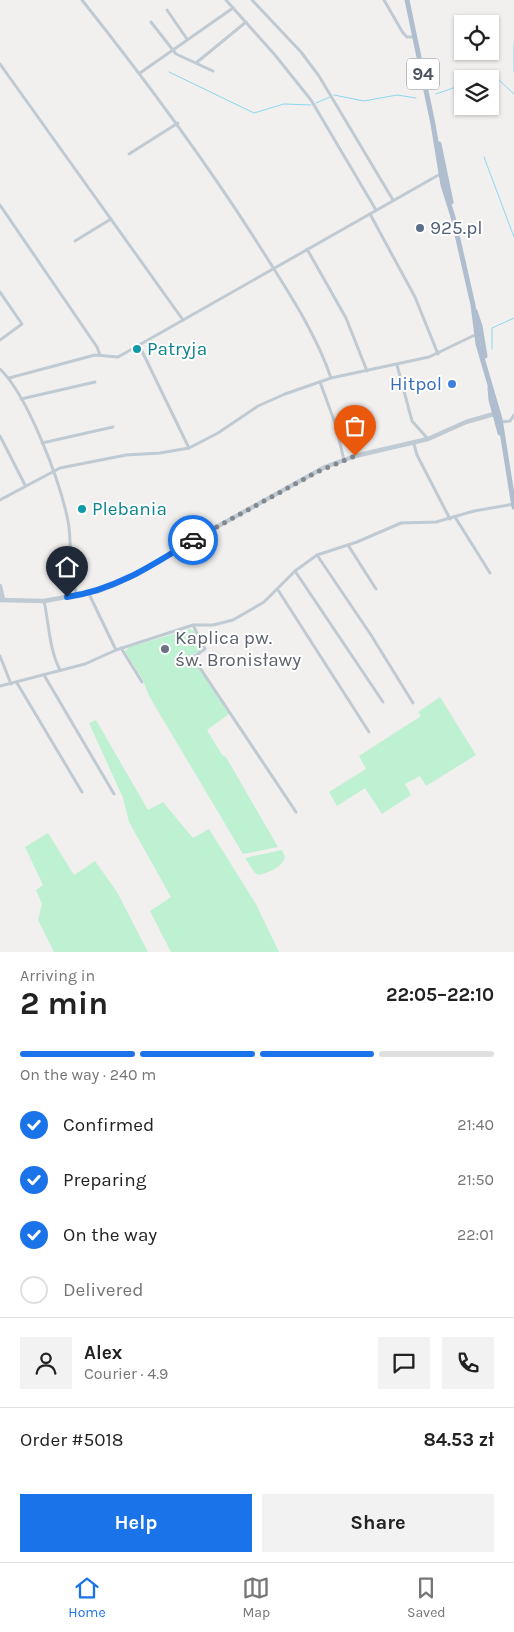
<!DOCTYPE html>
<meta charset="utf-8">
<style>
:root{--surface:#fff;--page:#f2f2f2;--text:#222;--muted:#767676;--line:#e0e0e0;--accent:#1a73e8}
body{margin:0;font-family:Karla,sans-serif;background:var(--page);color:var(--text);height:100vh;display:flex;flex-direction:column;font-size:19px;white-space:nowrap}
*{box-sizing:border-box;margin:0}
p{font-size:16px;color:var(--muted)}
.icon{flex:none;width:28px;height:28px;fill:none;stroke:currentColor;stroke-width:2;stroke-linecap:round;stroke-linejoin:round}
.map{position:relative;height:952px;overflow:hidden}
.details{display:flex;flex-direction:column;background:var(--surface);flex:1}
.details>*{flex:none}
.buttons{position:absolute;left:454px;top:15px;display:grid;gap:10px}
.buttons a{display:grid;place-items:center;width:45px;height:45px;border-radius:0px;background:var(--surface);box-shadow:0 1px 4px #0004;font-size:25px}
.pin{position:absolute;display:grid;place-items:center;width:42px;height:42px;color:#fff;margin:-51px -21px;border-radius:50% 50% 50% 0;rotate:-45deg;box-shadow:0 0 5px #0007}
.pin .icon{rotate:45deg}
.courier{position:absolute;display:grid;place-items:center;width:50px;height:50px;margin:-25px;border:4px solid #1a73e8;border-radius:50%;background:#fff;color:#222;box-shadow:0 1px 6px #0007}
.headline em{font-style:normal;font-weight:700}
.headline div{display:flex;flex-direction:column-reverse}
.headline{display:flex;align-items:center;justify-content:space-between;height:85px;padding:0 20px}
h1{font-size:32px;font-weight:700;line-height:38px}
.bar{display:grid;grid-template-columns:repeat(4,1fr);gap:8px 5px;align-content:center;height:60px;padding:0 20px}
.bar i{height:6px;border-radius:4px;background:var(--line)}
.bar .selected{background:var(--accent)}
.bar p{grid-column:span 4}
.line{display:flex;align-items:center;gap:12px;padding:0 20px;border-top:1px solid var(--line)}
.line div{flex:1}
.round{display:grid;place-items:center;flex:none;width:52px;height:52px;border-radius:0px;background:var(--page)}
ol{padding:0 20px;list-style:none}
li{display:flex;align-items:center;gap:15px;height:55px}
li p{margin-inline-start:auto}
li .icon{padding:5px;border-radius:50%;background:var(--accent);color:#fff;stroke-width:4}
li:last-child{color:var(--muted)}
li i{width:28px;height:28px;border:2px solid var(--line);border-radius:50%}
.action{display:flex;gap:10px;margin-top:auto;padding:10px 20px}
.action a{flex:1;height:58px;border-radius:0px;background:var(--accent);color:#fff;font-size:20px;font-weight:700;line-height:58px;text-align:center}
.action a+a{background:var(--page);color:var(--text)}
.tab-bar{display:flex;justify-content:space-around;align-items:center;height:70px;border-top:1px solid var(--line);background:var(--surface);font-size:14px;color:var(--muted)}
.tab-bar a{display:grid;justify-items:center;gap:2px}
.tab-bar .selected{color:var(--accent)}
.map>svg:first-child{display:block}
.green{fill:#bef0d2}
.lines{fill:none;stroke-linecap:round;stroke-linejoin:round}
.stream{stroke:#8ad7ed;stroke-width:1}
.minor{stroke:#c0cad2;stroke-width:3}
.tertiary{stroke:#c0cad2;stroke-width:4.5}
.primary{stroke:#afbecf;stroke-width:5}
.done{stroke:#838990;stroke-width:5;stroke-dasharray:0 9}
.route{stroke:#1a73e8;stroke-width:6}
.service-dot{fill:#5c6f8a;stroke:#fff;stroke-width:2}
.culture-dot{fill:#0f9aa8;stroke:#fff;stroke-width:2}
.shop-dot{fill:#3f7fe0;stroke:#fff;stroke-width:2}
.worship-dot{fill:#6b7280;stroke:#fff;stroke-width:2}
.labels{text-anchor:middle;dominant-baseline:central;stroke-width:4;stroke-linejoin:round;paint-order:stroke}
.shield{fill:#fff;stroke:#7e868e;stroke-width:1}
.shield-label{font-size:18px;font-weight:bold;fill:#47525d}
.service-label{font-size:19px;fill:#4e5e75;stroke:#fff;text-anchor:start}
.culture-label{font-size:19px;fill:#0d838f;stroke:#fff;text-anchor:start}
.shop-label{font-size:19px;fill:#366cbe;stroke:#fff;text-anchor:end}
.worship-label{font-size:19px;fill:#5b616d;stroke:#fff;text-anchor:start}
</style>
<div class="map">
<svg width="514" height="952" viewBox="0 0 514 952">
<rect width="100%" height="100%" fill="#f2f0ef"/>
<!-- green -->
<g class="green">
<polygon points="190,629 194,631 203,645 201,650 191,656 229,714 207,730 222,755 226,757 278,847 243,854 149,696 143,680 125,651 130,647"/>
<polygon points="440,697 476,755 426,786 420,776 405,784 411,795 382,814 365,788 337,806 329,792 366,769 359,756 421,716 418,712"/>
<polygon points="96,720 148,810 163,802 193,838 209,829 256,904 279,952 171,952 150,911 171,897 129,822 123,798 89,723"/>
<polygon points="48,833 74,875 95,861 117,892 148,952 54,952 38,920 42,904 36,890 43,885 25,847"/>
<path d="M282 850 285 857C282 868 269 872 259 875L255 873 245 858Z"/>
</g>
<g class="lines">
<!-- stream -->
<g class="stream">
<polyline points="514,42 514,71"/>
<polyline points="169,72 254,113 284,104 311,105"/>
<polyline points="490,80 498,79 514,94"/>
<polyline points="436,94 462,85"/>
<polyline points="334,95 364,101 397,95 416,98"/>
<polyline points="316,103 330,97"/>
<polyline points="484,157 514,237"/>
<polyline points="492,349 492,328 514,318"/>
</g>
<!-- minor -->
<g class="minor">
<path d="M82 0C148 83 211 168 267 258 291 296 317 336 331 378"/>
<polyline points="226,0 275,55 311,100 376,210"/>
<polyline points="252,0 301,52 319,76 393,200"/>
<polyline points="384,0 403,33 407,37 415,37"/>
<polyline points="167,10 187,39"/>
<polyline points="151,22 176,54 213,71"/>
<polyline points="196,63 246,22"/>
<polyline points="0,64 183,320"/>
<polyline points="140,73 233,8"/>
<polyline points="129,154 178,123"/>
<polyline points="0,205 97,347 100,355"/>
<polyline points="370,214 415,297 438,354"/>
<polyline points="75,241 111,219"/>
<polyline points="307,249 346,318 367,371"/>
<polyline points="0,292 22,324 0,340"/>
<polyline points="139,345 189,448"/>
<polyline points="397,365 412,421 428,439"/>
<path d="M0 369C28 396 60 481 68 521 71 536 70 554 71 570 71 579 75 587 77 596"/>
<polyline points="9,378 95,355 118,357 442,173"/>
<polyline points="320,382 335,423 344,460"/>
<polyline points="21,399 95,382"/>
<polyline points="501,422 510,421 514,415"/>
<polyline points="0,436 25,485"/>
<polyline points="42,443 113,427"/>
<polyline points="414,444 417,455 450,519"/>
<polyline points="0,500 60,468 126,455 160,453 189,448 218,433 258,406 285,394 331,378 429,357 477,334"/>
<polyline points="455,517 490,573"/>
<polyline points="348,545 376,589"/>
<polyline points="317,555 371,635 413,703"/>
<polyline points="295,571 383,702"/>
<polyline points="278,590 369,732"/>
<polyline points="89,594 116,650"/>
<path d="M44 601C49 623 49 649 60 670"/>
<polyline points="193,625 205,649 195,656 198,665 296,812"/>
<polyline points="121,648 142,682"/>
<polyline points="0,656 11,684"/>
<polyline points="44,675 114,794"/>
<polyline points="17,683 82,792"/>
<polyline points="0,686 85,664 116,650 193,625 213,625 233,620 264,602 295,571 317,555 357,542 401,523 436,522 474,511 514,504"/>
</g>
<!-- tertiary -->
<g class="tertiary">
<polyline points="0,586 3,600"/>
<polyline points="0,600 44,601 99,591 136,575 202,535 325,467 355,456 428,439 466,422 494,414 496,411"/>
</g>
<!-- primary -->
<g class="primary">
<polyline points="407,0 433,124 443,185 453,217 473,305 478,344 500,419 514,507"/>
<polyline points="439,144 451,202"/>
<polyline points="475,311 480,326 485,356"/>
<polyline points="490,388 491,400 500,433"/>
</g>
</g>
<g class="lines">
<!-- done -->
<polyline class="done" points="193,540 317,472 355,456"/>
<!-- route -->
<path class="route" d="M67 597C115 590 153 565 193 540"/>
</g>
<!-- markers -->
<circle class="service-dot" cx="420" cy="228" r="5"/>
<g class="culture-dot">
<circle cx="137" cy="349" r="5"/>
<circle cx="82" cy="509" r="5"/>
</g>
<circle class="shop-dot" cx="452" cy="384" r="5"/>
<circle class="worship-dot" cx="165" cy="649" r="5"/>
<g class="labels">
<!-- shield labels -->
<rect class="shield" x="407" y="58.5" width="32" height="31" rx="4"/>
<g class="shield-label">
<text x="423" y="74">94</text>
</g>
<!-- service labels -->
<g class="service-label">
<text x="430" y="228">925.pl</text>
</g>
<!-- culture labels -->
<g class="culture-label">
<text x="147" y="349">Patryja</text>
<text x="92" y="509">Plebania</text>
</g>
<!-- shop labels -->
<g class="shop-label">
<text x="442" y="384">Hitpol</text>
</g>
<!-- worship labels -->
<g class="worship-label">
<text x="175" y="638">Kaplica pw.<tspan x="175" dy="22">św. Bronisławy</tspan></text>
</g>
</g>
</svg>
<div class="buttons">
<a><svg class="icon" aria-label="locate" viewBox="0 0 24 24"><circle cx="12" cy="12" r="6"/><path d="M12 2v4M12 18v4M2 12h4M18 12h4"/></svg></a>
<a><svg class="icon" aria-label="layers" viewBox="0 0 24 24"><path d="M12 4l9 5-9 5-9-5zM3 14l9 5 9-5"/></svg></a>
</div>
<div class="pin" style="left:355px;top:456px;background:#ea580c"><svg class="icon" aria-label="bag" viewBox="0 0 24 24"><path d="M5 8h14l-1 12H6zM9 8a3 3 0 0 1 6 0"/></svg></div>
<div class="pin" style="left:67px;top:597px;background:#1f2937"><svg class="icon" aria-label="home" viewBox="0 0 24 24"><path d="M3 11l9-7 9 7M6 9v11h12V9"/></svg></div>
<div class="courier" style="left:193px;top:540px"><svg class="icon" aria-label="car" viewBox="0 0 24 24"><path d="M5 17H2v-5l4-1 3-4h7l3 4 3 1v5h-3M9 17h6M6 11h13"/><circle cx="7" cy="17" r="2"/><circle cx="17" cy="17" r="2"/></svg></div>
</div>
<section class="details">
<div class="headline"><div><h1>2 min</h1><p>Arriving in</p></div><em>22:05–22:10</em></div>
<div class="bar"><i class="selected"></i><i class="selected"></i><i class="selected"></i><i></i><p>On the way · 240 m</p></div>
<ol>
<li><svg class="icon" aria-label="check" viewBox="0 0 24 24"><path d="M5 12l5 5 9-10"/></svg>Confirmed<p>21:40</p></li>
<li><svg class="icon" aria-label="check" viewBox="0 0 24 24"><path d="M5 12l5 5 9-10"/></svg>Preparing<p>21:50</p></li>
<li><svg class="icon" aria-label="check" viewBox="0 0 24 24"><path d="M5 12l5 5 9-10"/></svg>On the way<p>22:01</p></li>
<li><i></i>Delivered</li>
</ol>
<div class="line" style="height:90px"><a class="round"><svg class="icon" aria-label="person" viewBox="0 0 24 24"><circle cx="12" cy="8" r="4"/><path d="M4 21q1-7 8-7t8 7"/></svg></a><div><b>Alex</b><p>Courier · 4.9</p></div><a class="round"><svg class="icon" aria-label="chat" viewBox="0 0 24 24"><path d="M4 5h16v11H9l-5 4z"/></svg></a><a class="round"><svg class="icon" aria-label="phone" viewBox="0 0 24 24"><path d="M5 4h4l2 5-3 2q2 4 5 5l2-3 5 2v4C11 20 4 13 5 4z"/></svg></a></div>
<div class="line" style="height:65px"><div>Order #5018</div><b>84.53 zł</b></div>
<div class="action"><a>Help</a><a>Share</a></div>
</section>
<nav class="tab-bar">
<a class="selected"><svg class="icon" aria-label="home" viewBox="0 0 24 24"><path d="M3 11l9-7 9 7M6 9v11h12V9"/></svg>Home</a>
<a><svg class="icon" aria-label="map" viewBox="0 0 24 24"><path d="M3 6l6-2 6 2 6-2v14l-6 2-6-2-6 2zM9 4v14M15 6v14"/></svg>Map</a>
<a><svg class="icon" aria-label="saved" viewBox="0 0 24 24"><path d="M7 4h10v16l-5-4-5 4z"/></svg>Saved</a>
</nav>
